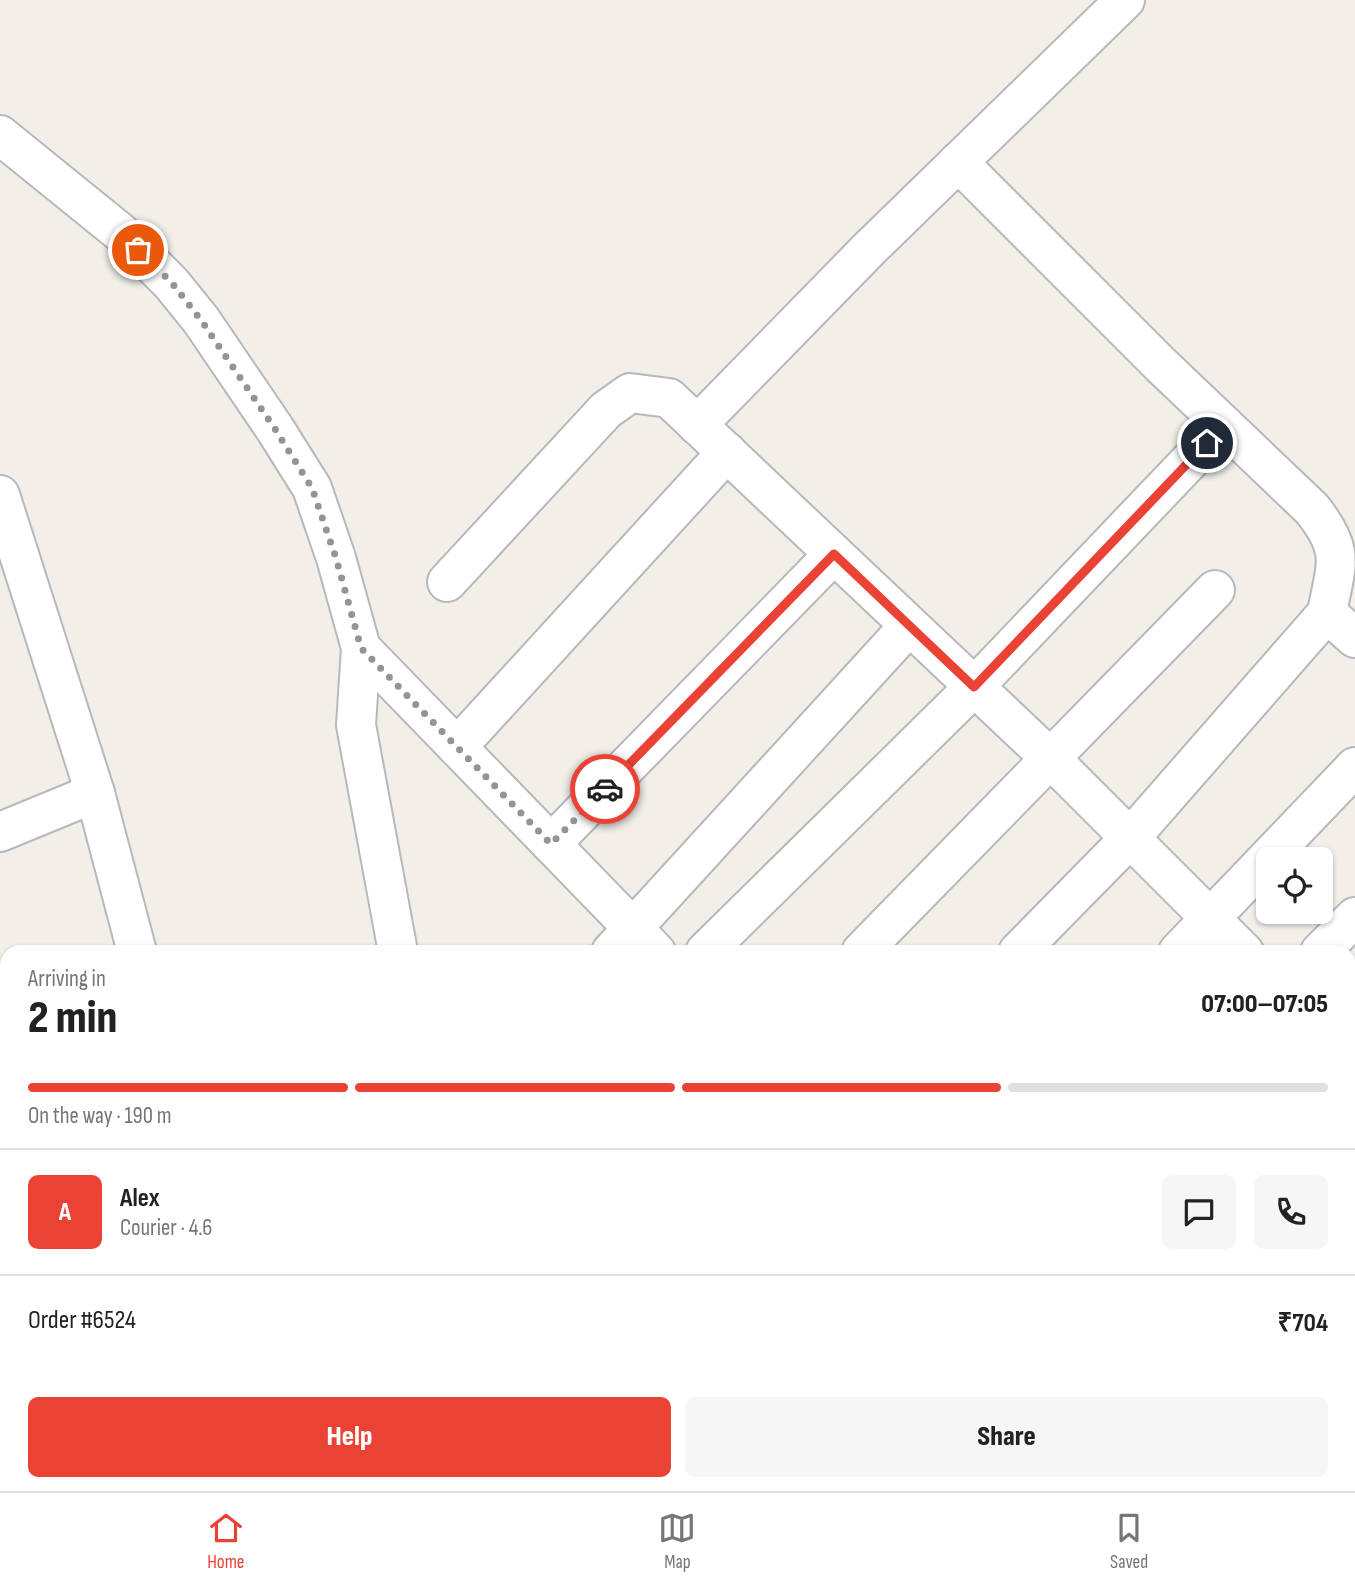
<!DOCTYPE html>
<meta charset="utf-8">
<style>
:root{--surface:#fff;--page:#f6f6f6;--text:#222;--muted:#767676;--line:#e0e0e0;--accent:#ea4335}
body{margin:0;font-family:"Sofia Sans Condensed",sans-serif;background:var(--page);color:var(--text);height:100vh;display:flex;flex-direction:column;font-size:26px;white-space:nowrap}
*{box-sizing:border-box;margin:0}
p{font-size:23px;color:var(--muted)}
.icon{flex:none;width:38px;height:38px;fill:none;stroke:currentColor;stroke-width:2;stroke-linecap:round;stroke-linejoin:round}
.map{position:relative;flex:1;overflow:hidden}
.sheet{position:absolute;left:0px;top:945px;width:1356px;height:546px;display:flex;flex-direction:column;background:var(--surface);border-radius:21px 21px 0 0;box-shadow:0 2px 5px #0004}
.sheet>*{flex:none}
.buttons{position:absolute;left:1256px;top:847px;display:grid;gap:14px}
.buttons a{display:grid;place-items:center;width:77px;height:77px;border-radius:10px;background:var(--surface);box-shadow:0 2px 5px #0004;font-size:35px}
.pin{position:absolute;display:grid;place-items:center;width:60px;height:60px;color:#fff;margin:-30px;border:4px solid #fff;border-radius:50%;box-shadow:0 2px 7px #0007}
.courier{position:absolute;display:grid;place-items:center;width:70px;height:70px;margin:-35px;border:5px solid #ea4335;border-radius:50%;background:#fff;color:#222;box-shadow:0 2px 9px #0007}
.summary em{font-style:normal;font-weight:800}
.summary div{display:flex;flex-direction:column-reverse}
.summary{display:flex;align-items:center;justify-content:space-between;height:119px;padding:0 28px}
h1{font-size:46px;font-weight:800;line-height:52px}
.bar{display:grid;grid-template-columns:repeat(4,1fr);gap:10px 7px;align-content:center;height:84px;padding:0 28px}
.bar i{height:9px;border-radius:5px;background:var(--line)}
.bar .selected{background:var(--accent)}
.bar p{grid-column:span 4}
.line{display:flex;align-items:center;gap:18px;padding:0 28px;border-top:2px solid var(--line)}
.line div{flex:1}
.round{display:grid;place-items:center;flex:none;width:74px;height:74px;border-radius:10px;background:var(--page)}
.button{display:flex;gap:14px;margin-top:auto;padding:14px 28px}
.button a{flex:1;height:80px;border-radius:10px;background:var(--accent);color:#fff;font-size:28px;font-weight:800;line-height:80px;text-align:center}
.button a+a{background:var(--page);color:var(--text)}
.tab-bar{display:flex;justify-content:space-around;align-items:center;height:98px;border-top:2px solid var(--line);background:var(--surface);font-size:19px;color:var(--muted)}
.tab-bar a{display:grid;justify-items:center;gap:4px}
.tab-bar .selected{color:var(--accent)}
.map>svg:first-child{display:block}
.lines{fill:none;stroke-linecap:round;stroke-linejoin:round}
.minor-casing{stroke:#b5b8bc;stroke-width:42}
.minor{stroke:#fff;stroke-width:38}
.done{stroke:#929495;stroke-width:7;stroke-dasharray:0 12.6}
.route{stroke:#ea4335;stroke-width:9}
</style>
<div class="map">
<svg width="1355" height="1491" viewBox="0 0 1355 1491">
<rect width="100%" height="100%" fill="#f1efe8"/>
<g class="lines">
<!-- minor casing -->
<g class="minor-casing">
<g id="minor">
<polyline points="0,135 121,233 171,283 201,320 275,429 312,488 336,558 361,648 356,725 398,952"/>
<path d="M958 162 1161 365 1312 509C1346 552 1336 564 1327 613L1355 638"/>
<polyline points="697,425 869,249 1125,0"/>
<polyline points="0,495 95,793 137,952"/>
<polyline points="447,582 606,410 630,393 669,398 1050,758 1244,952"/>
<polyline points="361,648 656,952"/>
<polyline points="457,747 727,452"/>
<polyline points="0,832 95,793"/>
<polyline points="551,844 834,554"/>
<polyline points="611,952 909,626"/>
<polyline points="705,952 974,687 1224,425"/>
<polyline points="861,952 1215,590"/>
<polyline points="1018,952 1131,837 1327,613"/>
<polyline points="1178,952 1355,767"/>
<polyline points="1320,952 1355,917"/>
<polyline points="0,988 7,985"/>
<polyline points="1349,1059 1355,1065"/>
<polyline points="0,1143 7,1140"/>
<polyline points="0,1206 7,1223"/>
<polyline points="1349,1217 1355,1211"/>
<polyline points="1349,1264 1355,1269"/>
<polyline points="1349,1362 1355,1356"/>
<polyline points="0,1463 7,1461"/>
<polyline points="41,1484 44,1491"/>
<polyline points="171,1484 174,1491"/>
<polyline points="352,1484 355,1491"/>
<polyline points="860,1484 868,1491"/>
<polyline points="1229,1484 1237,1491"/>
<polyline points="483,1488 487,1484"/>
<polyline points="639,1491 646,1484"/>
<polyline points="784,1491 791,1484"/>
<polyline points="926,1491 933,1484"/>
<polyline points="1078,1491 1085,1484"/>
</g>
</g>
<!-- minor -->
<use href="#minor" class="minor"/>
</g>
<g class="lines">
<!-- done -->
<polyline class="done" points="138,250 172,283 201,320 275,429 312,488 336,558 361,648 551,844 605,789"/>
<!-- route -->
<polyline class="route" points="605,789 834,554 974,687 1207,443"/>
</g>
</svg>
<div class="buttons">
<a><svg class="icon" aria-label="locate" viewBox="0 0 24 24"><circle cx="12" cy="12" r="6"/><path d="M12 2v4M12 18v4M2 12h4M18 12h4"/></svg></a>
</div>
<div class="pin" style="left:138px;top:250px;background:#ea580c"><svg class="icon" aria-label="bag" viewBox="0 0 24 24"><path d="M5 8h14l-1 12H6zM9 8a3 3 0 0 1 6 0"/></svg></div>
<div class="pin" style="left:1207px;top:443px;background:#1f2937"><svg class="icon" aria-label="home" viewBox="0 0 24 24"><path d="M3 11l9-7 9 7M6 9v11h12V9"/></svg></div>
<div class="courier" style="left:605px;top:789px"><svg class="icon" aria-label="car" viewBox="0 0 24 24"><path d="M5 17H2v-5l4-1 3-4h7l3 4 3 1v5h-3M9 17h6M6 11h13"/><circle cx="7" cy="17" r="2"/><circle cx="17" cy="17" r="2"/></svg></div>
<section class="sheet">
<div class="summary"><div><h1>2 min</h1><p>Arriving in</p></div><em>07:00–07:05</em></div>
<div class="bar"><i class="selected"></i><i class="selected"></i><i class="selected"></i><i></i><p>On the way · 190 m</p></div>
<div class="line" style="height:126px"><b class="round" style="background:var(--accent);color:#fff">A</b><div><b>Alex</b><p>Courier · 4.6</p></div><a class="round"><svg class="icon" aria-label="chat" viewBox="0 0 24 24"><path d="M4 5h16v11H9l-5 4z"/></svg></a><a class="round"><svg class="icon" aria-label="phone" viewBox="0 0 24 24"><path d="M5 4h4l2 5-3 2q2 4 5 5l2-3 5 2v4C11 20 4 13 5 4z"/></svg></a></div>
<div class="line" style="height:91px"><div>Order #6524</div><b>₹704</b></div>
<div class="button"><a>Help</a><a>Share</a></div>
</section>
</div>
<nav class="tab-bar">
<a class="selected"><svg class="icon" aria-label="home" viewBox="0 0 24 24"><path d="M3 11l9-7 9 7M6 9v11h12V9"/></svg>Home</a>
<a><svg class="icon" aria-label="map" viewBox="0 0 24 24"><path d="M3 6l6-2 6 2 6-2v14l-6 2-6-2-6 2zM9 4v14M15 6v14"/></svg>Map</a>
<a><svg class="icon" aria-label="saved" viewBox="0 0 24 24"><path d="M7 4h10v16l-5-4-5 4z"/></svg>Saved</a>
</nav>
